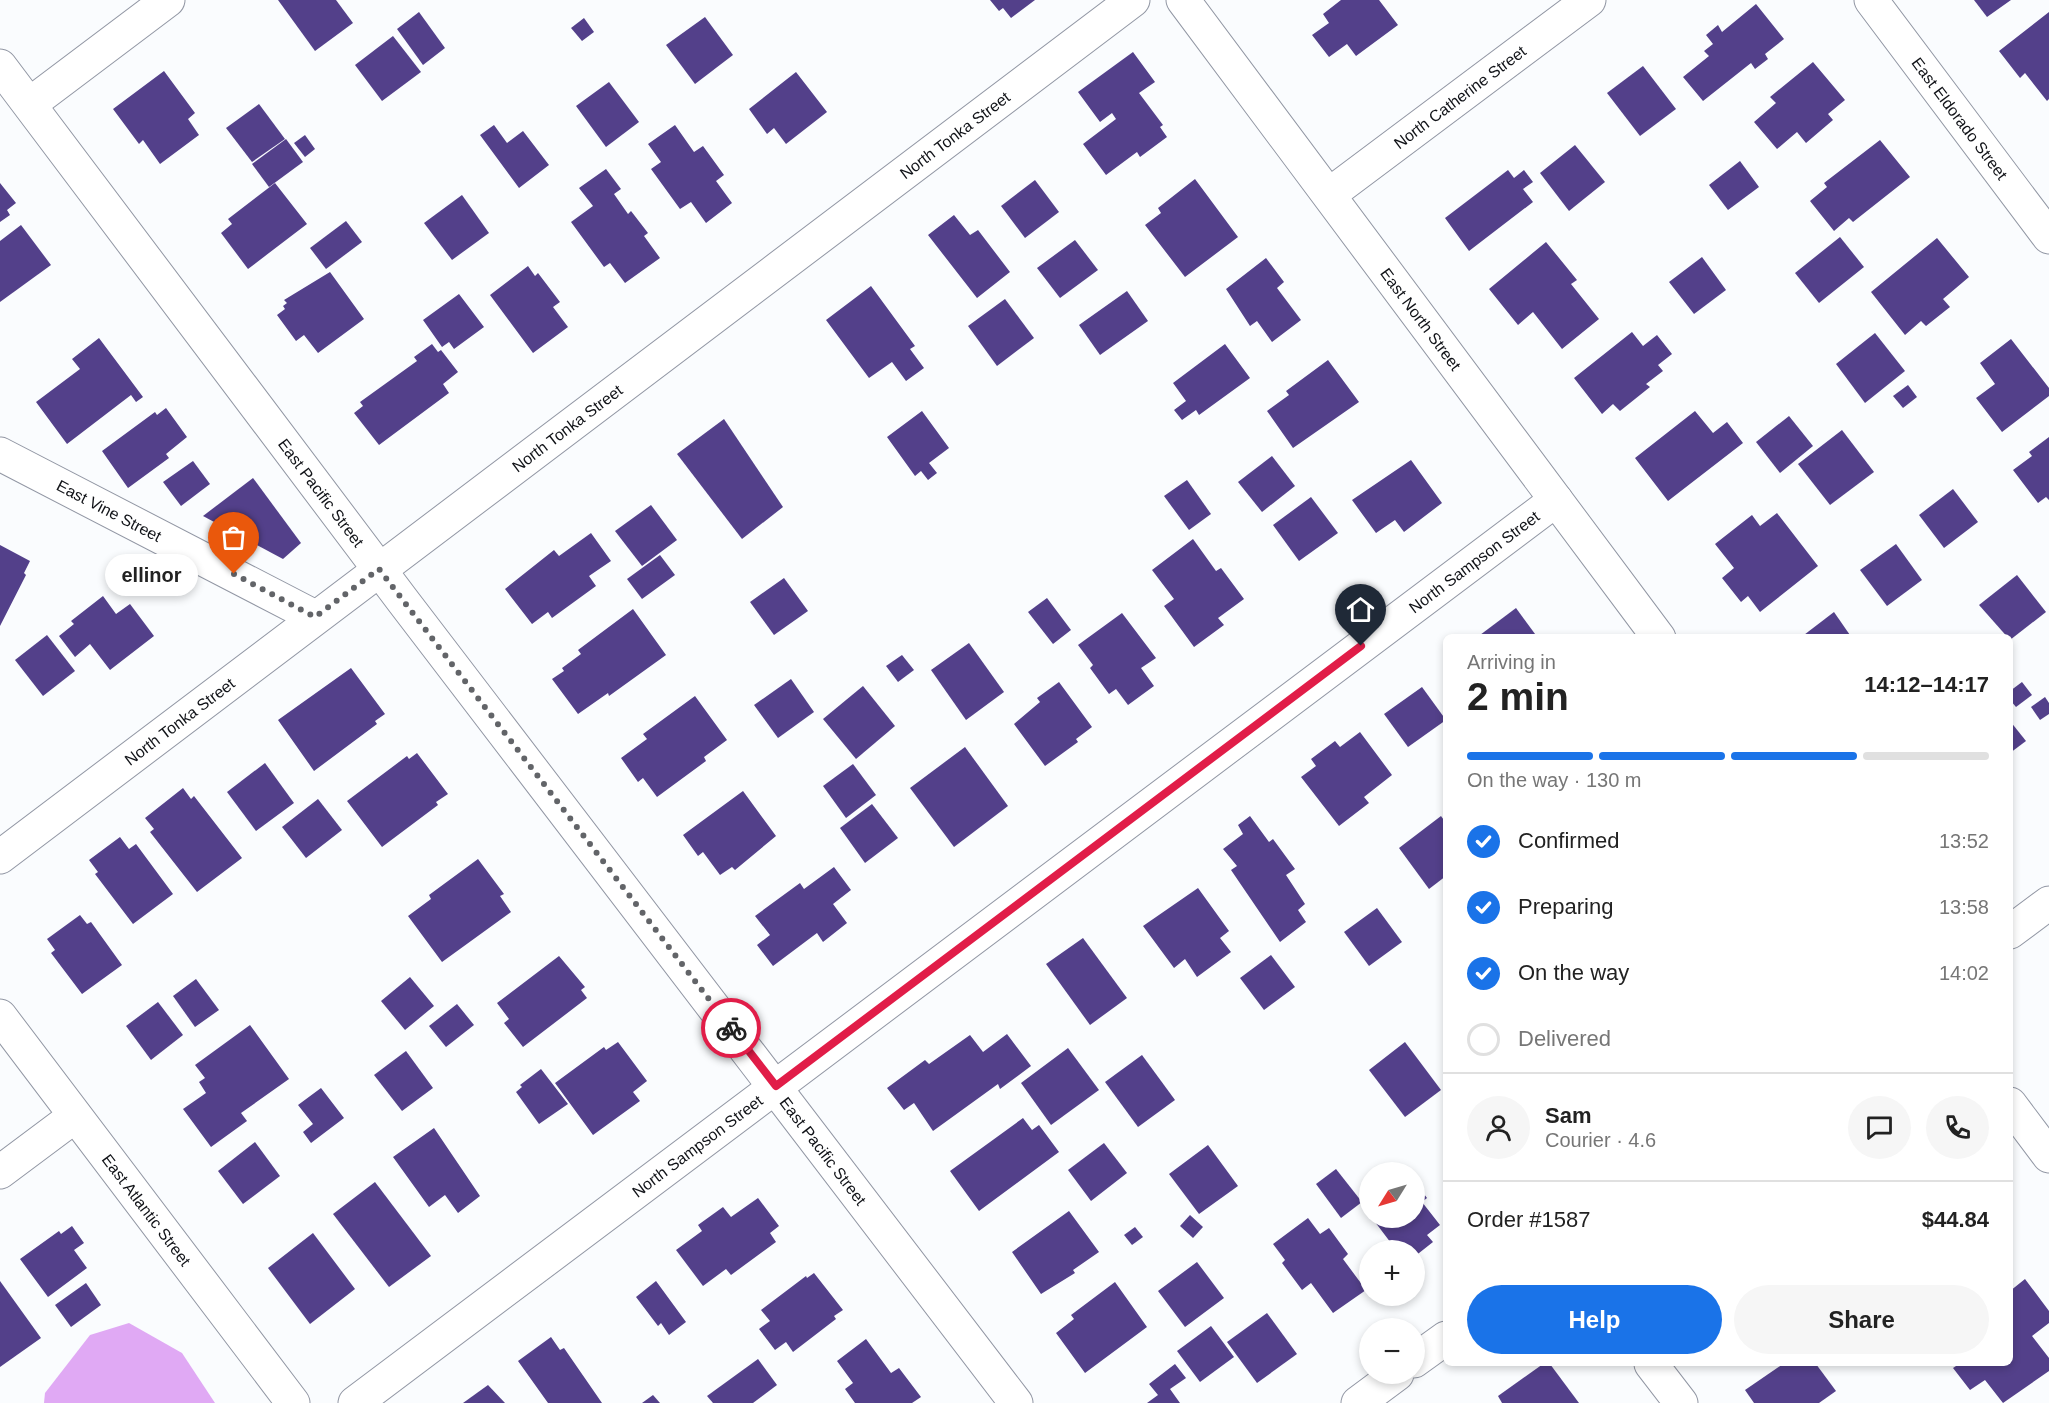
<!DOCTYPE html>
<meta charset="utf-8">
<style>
:root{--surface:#fff;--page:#f6f6f6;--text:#222;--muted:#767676;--line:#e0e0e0;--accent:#1a73e8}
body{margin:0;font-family:Helvetica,sans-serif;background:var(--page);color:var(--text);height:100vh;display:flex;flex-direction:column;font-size:22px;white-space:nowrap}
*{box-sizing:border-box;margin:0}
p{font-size:20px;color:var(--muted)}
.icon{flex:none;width:33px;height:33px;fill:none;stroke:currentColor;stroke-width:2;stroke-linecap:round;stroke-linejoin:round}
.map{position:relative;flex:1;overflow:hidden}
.drawer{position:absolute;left:1443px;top:634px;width:570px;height:732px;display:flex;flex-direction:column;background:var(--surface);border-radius:9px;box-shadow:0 3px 9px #0003}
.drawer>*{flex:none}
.needle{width:39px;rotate:233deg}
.controls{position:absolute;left:1359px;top:1162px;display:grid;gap:12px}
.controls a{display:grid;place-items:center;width:66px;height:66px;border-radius:50%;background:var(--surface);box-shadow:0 3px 9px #0003;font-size:30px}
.pin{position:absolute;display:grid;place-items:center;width:51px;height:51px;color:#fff;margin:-62px -26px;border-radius:50% 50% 50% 0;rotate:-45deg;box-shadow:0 0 6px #0007}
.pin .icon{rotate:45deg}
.courier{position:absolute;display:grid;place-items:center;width:60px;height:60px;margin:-30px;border:4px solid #e11d48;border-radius:50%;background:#fff;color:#222;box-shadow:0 2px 8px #0007}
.bubble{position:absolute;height:42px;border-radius:21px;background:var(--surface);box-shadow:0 3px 9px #0003;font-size:20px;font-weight:700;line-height:42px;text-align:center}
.head em{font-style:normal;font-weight:700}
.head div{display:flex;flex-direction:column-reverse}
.head{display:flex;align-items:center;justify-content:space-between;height:102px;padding:0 24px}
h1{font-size:39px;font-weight:700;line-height:45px}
.bar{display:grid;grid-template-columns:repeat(4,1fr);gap:9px 6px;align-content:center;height:72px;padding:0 24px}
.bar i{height:8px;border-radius:4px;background:var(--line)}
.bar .active{background:var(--accent)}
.bar p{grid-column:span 4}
.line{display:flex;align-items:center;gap:15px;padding:0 24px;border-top:2px solid var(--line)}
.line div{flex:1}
.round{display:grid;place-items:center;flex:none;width:63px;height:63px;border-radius:32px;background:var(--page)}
ol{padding:0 24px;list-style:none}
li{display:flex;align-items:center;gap:18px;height:66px}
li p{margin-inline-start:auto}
li .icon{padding:6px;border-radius:50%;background:var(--accent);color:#fff;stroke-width:4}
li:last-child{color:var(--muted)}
li i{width:33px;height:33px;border:3px solid var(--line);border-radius:50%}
.action{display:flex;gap:12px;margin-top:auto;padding:12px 24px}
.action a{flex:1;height:69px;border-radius:36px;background:var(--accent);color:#fff;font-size:24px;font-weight:700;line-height:69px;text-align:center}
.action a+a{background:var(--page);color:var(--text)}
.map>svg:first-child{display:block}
.forest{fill:#e0a9f4}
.building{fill:#53408a}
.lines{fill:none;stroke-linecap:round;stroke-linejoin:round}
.minor-casing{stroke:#9297a4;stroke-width:35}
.tertiary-casing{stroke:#9297a4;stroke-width:35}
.minor{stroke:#fff;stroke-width:33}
.tertiary{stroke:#fff;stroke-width:33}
.done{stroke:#626468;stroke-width:6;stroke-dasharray:0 10.8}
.route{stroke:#e11d48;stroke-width:8}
.labels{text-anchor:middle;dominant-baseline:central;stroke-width:6;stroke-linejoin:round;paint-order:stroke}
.street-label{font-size:16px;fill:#101217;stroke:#fff}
</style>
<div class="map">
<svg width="2049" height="1403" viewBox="0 0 2049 1403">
<rect width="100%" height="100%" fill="#fafcfe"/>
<!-- forest -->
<polygon class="forest" points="129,1323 182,1353 215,1403 44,1403 45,1393 90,1335"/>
<!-- building -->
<g class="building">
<polygon points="278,0 336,0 353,23 315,51"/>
<polygon points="990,0 1035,0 1011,18 1003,8 999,11"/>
<polygon points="1341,0 1379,0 1398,25 1356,56 1347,44 1329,57 1312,35 1329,23 1323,14"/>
<polygon points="1974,0 2011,0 1987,17"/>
<polygon points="1756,4 1784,39 1765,54 1768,59 1755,69 1751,63 1703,101 1683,77 1709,56 1704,51 1713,44 1706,35 1718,25 1722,32"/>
<polygon points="419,12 445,48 423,65 397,29"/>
<polygon points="2049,12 2049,99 2047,101 2025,73 2020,78 1999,51"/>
<polygon points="705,17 733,55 695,84 666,45"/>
<polygon points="584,18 594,32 582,41 571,28"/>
<polygon points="393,36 421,72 382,101 355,65"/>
<polygon points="1133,52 1155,82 1139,93 1163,125 1160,127 1167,137 1140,157 1137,152 1106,175 1083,144 1116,119 1112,113 1100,122 1078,92"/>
<polygon points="1813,62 1845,100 1828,114 1833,120 1806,143 1797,132 1777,149 1754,122 1776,103 1770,97"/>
<polygon points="1643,66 1676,109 1640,136 1607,93"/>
<polygon points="164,71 195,113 188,119 199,135 160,164 143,140 139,144 113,109"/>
<polygon points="796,72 827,112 786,144 774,128 767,134 749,109"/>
<polygon points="609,82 639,122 606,147 576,106"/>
<polygon points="259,104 285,139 252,162 226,128"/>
<polygon points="494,125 507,143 523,131 549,165 519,188 480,135"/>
<polygon points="675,125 694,152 703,146 724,175 716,181 732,203 706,223 691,202 680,209 651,169 661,162 648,144"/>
<polygon points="305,135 315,149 305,157 294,143"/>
<polygon points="286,139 303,162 269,187 252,164"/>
<polygon points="1880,140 1910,177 1853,222 1849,218 1834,231 1810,201 1827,187 1824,183"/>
<polygon points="1575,145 1605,182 1569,211 1540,173"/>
<polygon points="1740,161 1759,187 1728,210 1709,185"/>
<polygon points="606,169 621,189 614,194 628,214 631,211 648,233 644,236 660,258 625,283 610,263 604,267 571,222 593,206 579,188"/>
<polygon points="1508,170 1514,178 1524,170 1533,182 1523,189 1533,202 1469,251 1445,218"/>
<polygon points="1195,179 1238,237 1185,277 1145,225 1161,213 1158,208"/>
<polygon points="1035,180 1059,212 1025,238 1001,206"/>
<polygon points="0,183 16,203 7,210 10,215 0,222"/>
<polygon points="275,183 307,224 248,269 221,233 232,224 228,219"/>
<polygon points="462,195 489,233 452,260 424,223"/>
<polygon points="954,215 970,235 978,230 1010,272 977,298 928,235"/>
<polygon points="346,221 362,242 326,269 310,248"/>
<polygon points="21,225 51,265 0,302 0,241"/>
<polygon points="1840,237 1864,267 1819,303 1795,273"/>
<polygon points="1937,238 1969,277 1943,299 1950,307 1926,326 1921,321 1905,335 1871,292"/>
<polygon points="1075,240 1098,270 1060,298 1037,268"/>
<polygon points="1546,242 1577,280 1571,284 1599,319 1562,349 1533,312 1518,325 1489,289"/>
<polygon points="1702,257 1726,290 1694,314 1669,282"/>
<polygon points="1266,258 1284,282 1277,288 1301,320 1272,342 1257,321 1250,326 1226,289"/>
<polygon points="528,266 535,276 538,273 560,302 553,307 568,327 533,353 490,295"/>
<polygon points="330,272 364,319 318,353 304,335 296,341 277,315 285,309 283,306 287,303 284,300"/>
<polygon points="871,286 915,346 910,349 924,368 906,381 892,362 869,378 826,320"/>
<polygon points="1127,291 1148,321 1100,355 1079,325"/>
<polygon points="459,294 484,327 454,349 449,342 442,347 423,320"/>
<polygon points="1005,299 1034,338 997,366 968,326"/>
<polygon points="1632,332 1643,346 1657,335 1672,354 1658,365 1663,371 1646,384 1650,387 1620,411 1613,404 1602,414 1574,378"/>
<polygon points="1875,333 1905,371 1865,403 1836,364"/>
<polygon points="99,338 143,397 136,402 131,395 67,444 36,402 80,369 72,359"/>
<polygon points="2011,339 2049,388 2049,396 2002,432 1976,398 1995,384 1980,363"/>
<polygon points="432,344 438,352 441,350 458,372 443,384 449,393 379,445 354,413 363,406 360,402 417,361 414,357"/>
<polygon points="1225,344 1250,378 1199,415 1196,410 1182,420 1174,410 1186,401 1173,383"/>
<polygon points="1328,360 1359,402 1293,448 1267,411 1289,395 1286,391"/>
<polygon points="1908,385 1917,397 1903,408 1893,396"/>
<polygon points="166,408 187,437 166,454 169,458 128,488 102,451 155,412 157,415"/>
<polygon points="922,411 949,448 929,463 937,473 928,480 921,471 915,476 887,437"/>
<polygon points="1695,411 1713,433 1727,422 1743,443 1668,501 1635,458"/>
<polygon points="1789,416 1813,446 1780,473 1756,442"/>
<polygon points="724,419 783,507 742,539 677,454"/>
<polygon points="1842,430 1874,472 1830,505 1798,464"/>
<polygon points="2049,437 2049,500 2046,497 2038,503 2013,470 2032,456 2029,452"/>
<polygon points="1272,456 1295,486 1262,512 1238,482"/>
<polygon points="1411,460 1442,503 1404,532 1395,520 1376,533 1352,500"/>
<polygon points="193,461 210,484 181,506 163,482"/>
<polygon points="253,478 301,543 283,559 203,516"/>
<polygon points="1187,480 1211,514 1189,530 1164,496"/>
<polygon points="1953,489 1978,522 1944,548 1919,515"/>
<polygon points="1311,497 1338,533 1299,561 1273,525"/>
<polygon points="651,505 677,540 642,566 615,531"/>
<polygon points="1777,513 1818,566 1760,612 1748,596 1741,602 1722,578 1734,568 1715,544 1752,515 1760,526"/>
<polygon points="591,533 611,561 589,576 596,586 552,618 548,612 532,624 505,589 554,550 559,556"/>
<polygon points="1193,539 1216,571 1221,568 1244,599 1218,618 1224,625 1194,647 1164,606 1174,599 1152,570"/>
<polygon points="1896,544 1922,580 1887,606 1860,570"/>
<polygon points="0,545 30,561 24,573 26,575 0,626"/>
<polygon points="660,555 675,575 642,599 627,579"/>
<polygon points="2017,575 2046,612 2010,640 1979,605"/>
<polygon points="784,578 808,611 774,635 750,602"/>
<polygon points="103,596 116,614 130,604 154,636 110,670 90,644 75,657 59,636 74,624 71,621"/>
<polygon points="1047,598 1071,630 1053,644 1028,612"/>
<polygon points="1516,608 1538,638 1476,638"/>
<polygon points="633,609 666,655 609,696 608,693 578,714 552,679 564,671 562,668 581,654 578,650"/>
<polygon points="1834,612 1852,638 1800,638"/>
<polygon points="1122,613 1156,658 1141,668 1154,686 1128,705 1116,689 1109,694 1090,668 1093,665 1078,645"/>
<polygon points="47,635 75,671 43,696 15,660"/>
<polygon points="969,643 1004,692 966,720 931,670"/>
<polygon points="902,655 914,670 898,682 886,666"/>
<polygon points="351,668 385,714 375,721 377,724 314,771 278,720"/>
<polygon points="791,679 814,712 778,738 754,705"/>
<polygon points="1059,682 1092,727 1076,739 1078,742 1045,766 1014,724 1040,702 1037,698"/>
<polygon points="2022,682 2032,695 2016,707 2010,700 2010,691"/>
<polygon points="863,686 895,726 856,759 823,719"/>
<polygon points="1422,687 1446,720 1408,747 1384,714"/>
<polygon points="695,696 727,740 704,757 706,761 657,797 643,778 638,782 621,758 647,739 643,734"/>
<polygon points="2045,697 2049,703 2049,714 2040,720 2031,707"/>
<polygon points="2010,721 2026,741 2010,753"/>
<polygon points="1360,732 1392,775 1364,797 1369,803 1339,826 1301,777 1316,766 1311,759 1335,741 1340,747"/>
<polygon points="965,747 1008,806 954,847 910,788"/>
<polygon points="417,753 448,794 436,802 438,805 382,847 347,801 407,756 409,759"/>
<polygon points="265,763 294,803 256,831 227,792"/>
<polygon points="853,764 876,795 846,818 823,786"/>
<polygon points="183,788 191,799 194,796 242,858 197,892 150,832 154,829 145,818"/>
<polygon points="743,791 776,836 735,870 732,867 720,875 703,852 698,856 683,835"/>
<polygon points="318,799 342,830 306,858 282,827"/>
<polygon points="872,804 898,838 865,863 840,828"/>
<polygon points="1250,816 1269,842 1273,839 1295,869 1286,875 1305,904 1298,910 1306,922 1280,942 1231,870 1237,866 1223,849 1243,834 1238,825"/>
<polygon points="1441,816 1446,823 1446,876 1429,889 1399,848"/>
<polygon points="120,837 129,849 136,844 173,894 133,924 95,874 98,872 89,860"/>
<polygon points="478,859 504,894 500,896 511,912 442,962 408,916 431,899 429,895"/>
<polygon points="834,867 851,890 833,904 847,923 823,942 817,933 773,966 757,945 770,935 755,916 800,883 804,889"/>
<polygon points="1198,888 1229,931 1220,938 1231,952 1197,977 1185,959 1174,968 1143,926"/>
<polygon points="1377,908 1402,942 1369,966 1344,932"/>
<polygon points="80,915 87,924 91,922 122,965 82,994 51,953 55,950 47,939"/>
<polygon points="1083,938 1127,998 1090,1025 1046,964"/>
<polygon points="1271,955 1295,987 1264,1010 1240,978"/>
<polygon points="559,956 585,987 581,990 587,998 523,1047 504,1023 509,1019 497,1003"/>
<polygon points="410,977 434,1006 405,1030 381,1001"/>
<polygon points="196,979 219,1010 195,1027 173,996"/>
<polygon points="158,1002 183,1035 151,1060 126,1026"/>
<polygon points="457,1004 474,1025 446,1047 429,1026"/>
<polygon points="250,1025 289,1079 241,1113 247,1121 211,1147 183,1109 206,1093 199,1082 205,1078 195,1065"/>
<polygon points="1007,1034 1031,1066 1000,1089 998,1084 933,1131 914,1103 904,1110 887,1088 925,1060 929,1064 970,1035 983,1052"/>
<polygon points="618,1042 647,1081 633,1092 640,1101 593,1135 555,1083 604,1047 606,1050"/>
<polygon points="1405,1042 1441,1090 1405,1117 1369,1070"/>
<polygon points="1068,1048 1099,1090 1051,1125 1021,1083"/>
<polygon points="406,1051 433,1088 402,1111 374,1075"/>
<polygon points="1142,1055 1175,1100 1138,1127 1105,1082"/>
<polygon points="541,1069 568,1104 539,1124 516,1092 522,1087 520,1085"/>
<polygon points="321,1088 344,1118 311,1143 303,1132 313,1124 298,1105"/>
<polygon points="1023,1118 1032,1130 1039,1125 1059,1152 979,1211 950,1171"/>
<polygon points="434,1128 480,1196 458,1213 445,1195 429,1207 393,1157"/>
<polygon points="255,1142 280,1176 243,1204 218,1171"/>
<polygon points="1104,1143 1127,1173 1091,1201 1068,1170"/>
<polygon points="1208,1145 1238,1186 1199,1214 1169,1174"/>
<polygon points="1336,1169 1362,1202 1341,1218 1316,1184"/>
<polygon points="1414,1181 1427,1198 1422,1202 1440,1225 1427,1235 1433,1242 1414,1257 1414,1251 1397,1251 1372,1218 1414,1218"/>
<polygon points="375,1182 431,1256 389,1287 333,1214"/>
<polygon points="758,1198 779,1226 770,1233 776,1242 731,1275 726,1269 703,1286 676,1250 702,1231 698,1225 723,1207 731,1217"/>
<polygon points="1069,1211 1099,1252 1073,1270 1075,1273 1041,1294 1012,1252"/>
<polygon points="1190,1215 1203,1227 1193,1238 1180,1226"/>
<polygon points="1308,1218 1320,1234 1329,1228 1348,1254 1343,1259 1366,1290 1333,1313 1311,1283 1302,1290 1282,1263 1285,1260 1273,1244"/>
<polygon points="72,1226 84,1243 74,1250 87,1268 48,1297 20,1259 59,1231 61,1234"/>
<polygon points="1135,1227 1143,1237 1132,1245 1124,1235"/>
<polygon points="313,1233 355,1289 310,1324 268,1268"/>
<polygon points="1197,1262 1224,1298 1185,1327 1158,1291"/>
<polygon points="814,1273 843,1310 834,1316 836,1319 793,1352 786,1342 775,1350 759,1329 770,1321 761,1310 806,1276 807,1278"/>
<polygon points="2025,1279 2049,1311 2049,1323 2032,1336 2049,1358 2049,1371 2003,1403 1985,1380 1970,1390 1953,1368 1959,1364 2010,1364 2010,1291"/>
<polygon points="0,1281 41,1338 0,1367"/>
<polygon points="656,1281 686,1322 669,1335 661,1323 658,1326 636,1297"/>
<polygon points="1115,1282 1147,1327 1085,1373 1056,1333 1074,1319 1071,1315"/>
<polygon points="86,1283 101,1305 71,1327 55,1305"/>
<polygon points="1267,1313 1297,1354 1257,1383 1227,1342"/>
<polygon points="1211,1326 1234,1357 1200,1382 1177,1351"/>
<polygon points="551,1337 560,1350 564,1348 602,1403 548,1403 518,1361"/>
<polygon points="866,1339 891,1373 899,1368 921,1397 912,1403 855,1403 845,1389 853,1383 837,1361"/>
<polygon points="758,1359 777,1385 753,1403 713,1403 707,1396"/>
<polygon points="1175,1364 1186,1378 1170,1389 1180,1403 1147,1403 1158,1395 1149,1384"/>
<polygon points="1543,1364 1550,1364 1579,1403 1502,1403 1498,1396"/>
<polygon points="1783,1364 1816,1364 1836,1391 1819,1403 1754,1403 1745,1390"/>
<polygon points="488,1385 505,1403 463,1403"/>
<polygon points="653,1395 660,1403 642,1403"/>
</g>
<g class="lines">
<!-- minor casing -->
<g class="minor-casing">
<g id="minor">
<path id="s1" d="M1183 0 1659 638"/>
<path id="s2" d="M1871 0 2049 237"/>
<polyline points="30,104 168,0"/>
<path id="s3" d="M1330 194 1589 0"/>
<path id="s4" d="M0 454 315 617"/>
<path id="s5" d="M0 857 1133 0"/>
<polyline points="2010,932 2049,903"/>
<path id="s6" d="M0 1016 293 1403"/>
<polyline points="2010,1104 2049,1156"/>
<polyline points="0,1172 75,1116"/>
<polyline points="1414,1361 1446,1338"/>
<polyline points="1651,1364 1681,1403"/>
<path id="s7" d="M355 1403 1556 500"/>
<polyline points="1358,1403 1397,1374"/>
</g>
</g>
<!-- tertiary casing -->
<g class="tertiary-casing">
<g id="tertiary">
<path id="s8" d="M0 66 403 601 1016 1403"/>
</g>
</g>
<!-- minor -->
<use href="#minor" class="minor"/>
<!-- tertiary -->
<use href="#tertiary" class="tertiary"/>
</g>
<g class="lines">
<!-- done -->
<polyline class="done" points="234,574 315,617 379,569 731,1028"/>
<!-- route -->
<polyline class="route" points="731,1028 776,1086 1361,646"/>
</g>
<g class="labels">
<!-- street labels -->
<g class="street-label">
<text stroke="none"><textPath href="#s3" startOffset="162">North Catherine Street</textPath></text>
<text stroke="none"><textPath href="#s2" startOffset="148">East Eldorado Street</textPath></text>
<text stroke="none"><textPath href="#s5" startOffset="1197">North Tonka Street</textPath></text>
<text stroke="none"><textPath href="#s1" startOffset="398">East North Street</textPath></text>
<text stroke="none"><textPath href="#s5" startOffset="711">North Tonka Street</textPath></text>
<text stroke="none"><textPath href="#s8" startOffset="534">East Pacific Street</textPath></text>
<text stroke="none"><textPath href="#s4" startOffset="123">East Vine Street</textPath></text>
<text stroke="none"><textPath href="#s7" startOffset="1400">North Sampson Street</textPath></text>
<text stroke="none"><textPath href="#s5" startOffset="225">North Tonka Street</textPath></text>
<text stroke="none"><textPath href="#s7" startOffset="428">North Sampson Street</textPath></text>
<text stroke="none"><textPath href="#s8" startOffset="1362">East Pacific Street</textPath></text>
<text stroke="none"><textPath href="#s6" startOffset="243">East Atlantic Street</textPath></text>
</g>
</g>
</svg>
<div class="controls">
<a><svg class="needle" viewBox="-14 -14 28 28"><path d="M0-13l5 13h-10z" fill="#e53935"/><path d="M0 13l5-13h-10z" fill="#767676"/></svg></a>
<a>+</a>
<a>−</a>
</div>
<div class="pin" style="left:234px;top:574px;background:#ea580c"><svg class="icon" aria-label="bag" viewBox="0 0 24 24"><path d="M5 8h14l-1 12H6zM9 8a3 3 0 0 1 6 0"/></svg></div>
<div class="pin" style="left:1361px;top:646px;background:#1f2937"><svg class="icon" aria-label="home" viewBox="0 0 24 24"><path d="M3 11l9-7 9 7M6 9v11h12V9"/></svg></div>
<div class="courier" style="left:731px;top:1028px"><svg class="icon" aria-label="bike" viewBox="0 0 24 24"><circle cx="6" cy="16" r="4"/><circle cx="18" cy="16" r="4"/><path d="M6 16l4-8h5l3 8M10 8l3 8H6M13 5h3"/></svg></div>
<div class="bubble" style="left:105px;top:554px;width:93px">ellinor</div>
<section class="drawer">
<div class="head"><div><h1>2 min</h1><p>Arriving in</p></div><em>14:12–14:17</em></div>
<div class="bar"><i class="active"></i><i class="active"></i><i class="active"></i><i></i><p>On the way · 130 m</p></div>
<ol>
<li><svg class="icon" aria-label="check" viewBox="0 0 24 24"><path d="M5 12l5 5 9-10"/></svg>Confirmed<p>13:52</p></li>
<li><svg class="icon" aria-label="check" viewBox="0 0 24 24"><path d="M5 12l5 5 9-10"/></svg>Preparing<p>13:58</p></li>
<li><svg class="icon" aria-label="check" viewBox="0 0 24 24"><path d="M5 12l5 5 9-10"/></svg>On the way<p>14:02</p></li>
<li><i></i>Delivered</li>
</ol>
<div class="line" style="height:108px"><a class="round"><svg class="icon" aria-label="person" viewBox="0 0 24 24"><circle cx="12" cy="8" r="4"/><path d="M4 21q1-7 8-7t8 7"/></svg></a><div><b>Sam</b><p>Courier · 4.6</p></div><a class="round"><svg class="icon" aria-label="chat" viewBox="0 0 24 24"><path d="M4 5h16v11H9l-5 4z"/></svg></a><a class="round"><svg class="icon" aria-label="phone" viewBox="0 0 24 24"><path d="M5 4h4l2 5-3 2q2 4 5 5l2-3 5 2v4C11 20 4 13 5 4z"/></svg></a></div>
<div class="line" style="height:78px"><div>Order #1587</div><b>$44.84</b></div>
<div class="action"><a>Help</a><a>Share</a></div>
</section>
</div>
